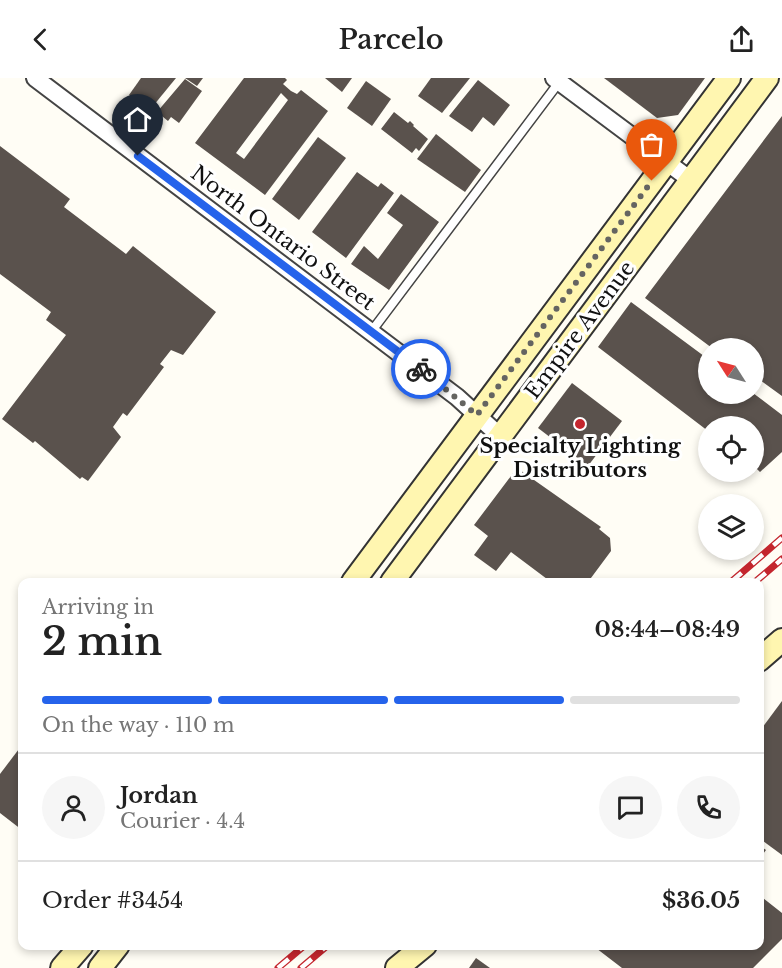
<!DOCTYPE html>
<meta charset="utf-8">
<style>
:root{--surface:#fff;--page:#f6f6f6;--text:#222;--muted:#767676;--line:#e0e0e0;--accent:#2563eb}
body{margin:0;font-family:"Libre Baskerville",serif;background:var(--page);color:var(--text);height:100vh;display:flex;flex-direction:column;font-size:22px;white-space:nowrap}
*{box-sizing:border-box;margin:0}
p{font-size:20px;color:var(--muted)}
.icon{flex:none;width:33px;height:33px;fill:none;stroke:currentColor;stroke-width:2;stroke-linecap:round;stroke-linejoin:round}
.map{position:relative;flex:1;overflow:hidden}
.drawer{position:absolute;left:18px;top:500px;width:746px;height:372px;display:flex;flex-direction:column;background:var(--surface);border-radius:12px;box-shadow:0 3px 9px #0003}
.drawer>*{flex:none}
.needle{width:39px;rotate:306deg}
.fabs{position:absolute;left:698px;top:260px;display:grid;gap:12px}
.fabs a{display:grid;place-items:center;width:66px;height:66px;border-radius:50%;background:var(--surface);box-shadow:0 3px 9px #0003;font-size:30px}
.pin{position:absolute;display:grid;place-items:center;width:51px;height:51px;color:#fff;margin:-62px -26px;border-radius:50% 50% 50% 0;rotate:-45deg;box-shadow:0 0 6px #0007}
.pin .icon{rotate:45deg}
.courier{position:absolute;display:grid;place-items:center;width:60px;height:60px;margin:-30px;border:4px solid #2563eb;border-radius:50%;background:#fff;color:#222;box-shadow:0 2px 8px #0007}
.summary em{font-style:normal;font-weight:600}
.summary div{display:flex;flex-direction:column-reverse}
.summary{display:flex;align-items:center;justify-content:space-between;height:102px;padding:0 24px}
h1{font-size:39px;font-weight:600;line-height:45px}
.bar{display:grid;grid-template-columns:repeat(4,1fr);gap:9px 6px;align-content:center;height:72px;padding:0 24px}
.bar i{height:8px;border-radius:4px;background:var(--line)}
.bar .current{background:var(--accent)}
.bar p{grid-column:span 4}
.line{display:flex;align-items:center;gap:15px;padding:0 24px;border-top:2px solid var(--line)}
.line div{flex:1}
.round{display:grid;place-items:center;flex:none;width:63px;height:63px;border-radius:32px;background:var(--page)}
header{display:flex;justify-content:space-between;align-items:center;height:78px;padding:0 24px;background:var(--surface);font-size:27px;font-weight:600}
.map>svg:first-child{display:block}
.building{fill:#5a524d;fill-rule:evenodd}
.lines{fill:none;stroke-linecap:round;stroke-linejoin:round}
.service-casing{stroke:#444;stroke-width:11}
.minor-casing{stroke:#444;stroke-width:20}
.secondary-casing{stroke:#333;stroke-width:26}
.service{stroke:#fff;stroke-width:8}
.minor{stroke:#fff;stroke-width:16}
.secondary{stroke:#fff6b0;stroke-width:22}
.rail-casing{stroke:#c4262e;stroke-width:7}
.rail{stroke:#fff;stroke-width:4.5;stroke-dasharray:14;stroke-linecap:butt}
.done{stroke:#646461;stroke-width:6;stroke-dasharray:0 10.8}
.route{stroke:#2563eb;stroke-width:8}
.poi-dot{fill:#c4262e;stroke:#fff;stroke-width:2}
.labels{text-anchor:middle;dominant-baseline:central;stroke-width:6;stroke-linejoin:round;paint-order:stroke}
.street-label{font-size:21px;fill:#111;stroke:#fff}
.poi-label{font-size:21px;font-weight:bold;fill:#111;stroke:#fff}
</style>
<header><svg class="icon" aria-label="back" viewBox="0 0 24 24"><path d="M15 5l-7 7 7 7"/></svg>Parcelo<svg class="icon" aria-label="share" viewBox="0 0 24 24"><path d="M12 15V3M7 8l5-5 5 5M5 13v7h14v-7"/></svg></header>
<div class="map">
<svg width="782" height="890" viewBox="0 0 782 890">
<rect width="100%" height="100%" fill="#fffdf5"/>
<!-- building -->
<g class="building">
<polygon points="141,0 176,0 149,33 129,17"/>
<polygon points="185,0 203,0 197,8"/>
<path d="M244 0H285L287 2 283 6 291 13 297 16 301 12 328 33 265 117 195 65ZM281 15 288 22 244 81 236 75Z"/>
<polygon points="325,0 352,0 342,14"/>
<polygon points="431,0 470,0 442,35 418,18"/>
<polygon points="604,0 705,0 678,37 657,40"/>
<polygon points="185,1 202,13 179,45 171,39 168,43 157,34"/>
<polygon points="478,2 510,27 494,48 483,39 472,54 449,38"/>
<polygon points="366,3 391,21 372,48 347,30"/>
<polygon points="394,34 408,45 410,43 414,47 413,48 428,61 419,73 416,70 412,75 381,51"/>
<polygon points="782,38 782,318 753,297 753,270 712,270 645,220"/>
<polygon points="436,56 481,92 465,114 417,81"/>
<polygon points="318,59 346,80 299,142 272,121"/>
<polygon points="0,68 70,121 64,129 126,176 133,168 216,234 183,277 171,272 160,286 164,289 127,338 123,335 113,349 121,359 88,403 82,399 80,401 35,363 33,365 2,341 66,257 46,242 51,234 0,196"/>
<polygon points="357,94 378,109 381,105 394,115 346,180 312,154"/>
<polygon points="401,116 439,144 389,212 351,186 364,168 378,181 403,147 387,135"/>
<polygon points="631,224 708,281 708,315 753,315 782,337 782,374 760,394 753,387 753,348 708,348 708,353 598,269"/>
<polygon points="572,305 622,343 588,388 538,350"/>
<polygon points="517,390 601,449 599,451 610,460 611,473 588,504 551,504 511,474 496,493 474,477 488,458 474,447"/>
<polygon points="782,623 782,777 759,760 759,654"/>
<polygon points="22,667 22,752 0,735 0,696"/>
<polygon points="759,767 766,772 759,781"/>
<polygon points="759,817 782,835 782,861 753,890 622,890 592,867 759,867"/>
<polygon points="476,880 490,890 469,890"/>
</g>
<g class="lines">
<!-- service casing -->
<g class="service-casing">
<polyline id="service" points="371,254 560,3"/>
</g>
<!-- minor casing -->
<g class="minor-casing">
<g id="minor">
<polyline points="35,0 457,319 501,359"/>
<polyline points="554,0 692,103"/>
</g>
</g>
<!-- secondary casing -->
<g class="secondary-casing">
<g id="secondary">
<polyline points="353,504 729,0"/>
<polyline points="392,504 767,0"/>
<polyline points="759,582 782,562"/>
<polyline points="62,890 82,867"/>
<polyline points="100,890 118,867"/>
<polyline points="397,890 425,867"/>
</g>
</g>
<!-- service -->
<use href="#service" class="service"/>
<!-- minor -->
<use href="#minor" class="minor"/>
<!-- secondary -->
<use href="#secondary" class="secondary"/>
<!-- rail casing -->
<g class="rail-casing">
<g id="rail">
<polyline points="731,504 782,460"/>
<polyline points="755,504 782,481"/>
<polyline points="278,890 305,867"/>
<polyline points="301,890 328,867"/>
</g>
</g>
<!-- rail -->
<use href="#rail" class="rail"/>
</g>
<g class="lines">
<!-- done -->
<polyline class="done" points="421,291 477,337 652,103"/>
<!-- route -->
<polyline class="route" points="138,78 421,291"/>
</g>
<!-- markers -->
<circle class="poi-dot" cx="580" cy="346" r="6"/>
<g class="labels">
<!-- street labels -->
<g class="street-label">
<text transform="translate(283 160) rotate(37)">North Ontario Street</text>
<text transform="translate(580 252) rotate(-53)">Empire Avenue</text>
</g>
<!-- poi labels -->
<g class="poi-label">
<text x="580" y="368">Specialty Lighting<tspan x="580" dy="24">Distributors</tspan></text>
</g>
</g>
</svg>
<div class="fabs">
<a><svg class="needle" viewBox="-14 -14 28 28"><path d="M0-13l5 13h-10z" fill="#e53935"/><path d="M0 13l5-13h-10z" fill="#767676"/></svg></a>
<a><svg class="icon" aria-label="locate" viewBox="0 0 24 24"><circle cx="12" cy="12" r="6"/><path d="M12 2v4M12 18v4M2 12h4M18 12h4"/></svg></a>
<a><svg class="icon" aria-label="layers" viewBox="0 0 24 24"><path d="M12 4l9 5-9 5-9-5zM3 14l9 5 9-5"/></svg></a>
</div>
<div class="pin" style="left:652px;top:103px;background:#ea580c"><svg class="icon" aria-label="bag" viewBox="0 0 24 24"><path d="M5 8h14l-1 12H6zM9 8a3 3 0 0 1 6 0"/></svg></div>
<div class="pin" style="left:138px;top:78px;background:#1f2937"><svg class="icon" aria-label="home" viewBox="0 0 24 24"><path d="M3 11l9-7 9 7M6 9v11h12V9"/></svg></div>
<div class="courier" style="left:421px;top:291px"><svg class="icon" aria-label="bike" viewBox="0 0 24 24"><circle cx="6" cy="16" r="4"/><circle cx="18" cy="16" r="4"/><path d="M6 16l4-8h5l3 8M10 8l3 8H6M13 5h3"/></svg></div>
<section class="drawer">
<div class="summary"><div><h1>2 min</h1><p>Arriving in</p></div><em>08:44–08:49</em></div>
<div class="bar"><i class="current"></i><i class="current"></i><i class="current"></i><i></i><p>On the way · 110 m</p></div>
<div class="line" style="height:108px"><a class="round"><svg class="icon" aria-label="person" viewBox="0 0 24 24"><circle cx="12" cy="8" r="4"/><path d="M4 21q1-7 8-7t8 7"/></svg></a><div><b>Jordan</b><p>Courier · 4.4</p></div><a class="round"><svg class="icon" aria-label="chat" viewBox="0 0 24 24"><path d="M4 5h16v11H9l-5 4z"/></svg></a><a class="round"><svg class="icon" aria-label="phone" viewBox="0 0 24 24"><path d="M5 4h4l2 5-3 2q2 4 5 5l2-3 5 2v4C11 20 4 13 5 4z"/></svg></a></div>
<div class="line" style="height:78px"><div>Order #3454</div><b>$36.05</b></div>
</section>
</div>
